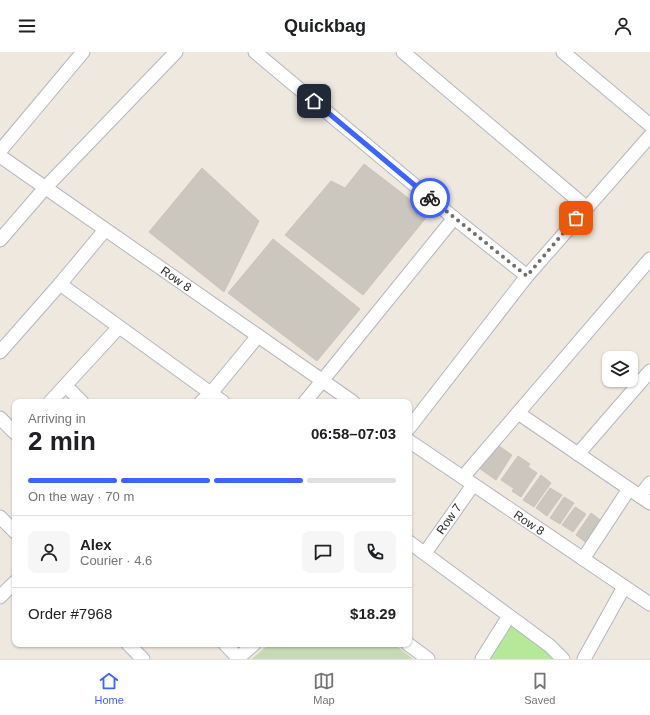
<!DOCTYPE html>
<meta charset="utf-8">
<style>
:root{--surface:#fff;--page:#f6f6f6;--text:#202124;--muted:#757577;--line:#e0e0e0;--accent:#3d64ff}
body{margin:0;font-family:Helvetica,sans-serif;background:var(--page);color:var(--text);height:100vh;display:flex;flex-direction:column;font-size:15px;white-space:nowrap}
*{box-sizing:border-box;margin:0}
p{font-size:13px;color:var(--muted)}
.icon{flex:none;width:22px;height:22px;fill:none;stroke:currentColor;stroke-width:2;stroke-linecap:round;stroke-linejoin:round}
.map{position:relative;flex:1;overflow:hidden}
.sheet{position:absolute;left:12px;top:347px;width:400px;height:248px;display:flex;flex-direction:column;background:var(--surface);border-radius:8px;box-shadow:0 1px 3px #0004}
.sheet>*{flex:none}
.buttons{position:absolute;left:602px;top:299px;display:grid;gap:8px}
.buttons a{display:grid;place-items:center;width:36px;height:36px;border-radius:8px;background:var(--surface);box-shadow:0 1px 3px #0004;font-size:20px}
.pin{position:absolute;display:grid;place-items:center;width:34px;height:34px;color:#fff;margin:-17px;border-radius:8px;box-shadow:0 2px 6px #0006}
.courier{position:absolute;display:grid;place-items:center;width:40px;height:40px;margin:-20px;border:3px solid #3d64ff;border-radius:50%;background:#fff;color:#222;box-shadow:0 1px 5px #0007}
.summary em{font-style:normal;font-weight:700}
.summary div{display:flex;flex-direction:column-reverse}
.summary{display:flex;align-items:center;justify-content:space-between;height:68px;padding:0 16px}
h1{font-size:26px;font-weight:700;line-height:30px}
.bar{display:grid;grid-template-columns:repeat(4,1fr);gap:6px 4px;align-content:center;height:48px;padding:0 16px}
.bar i{height:5px;border-radius:3px;background:var(--line)}
.bar .active{background:var(--accent)}
.bar p{grid-column:span 4}
.line{display:flex;align-items:center;gap:10px;padding:0 16px;border-top:1px solid var(--line)}
.line div{flex:1}
.round{display:grid;place-items:center;flex:none;width:42px;height:42px;border-radius:8px;background:var(--page)}
header{display:flex;justify-content:space-between;align-items:center;height:52px;padding:0 16px;background:var(--surface);font-size:18px;font-weight:700}
.tabs{display:flex;justify-content:space-around;align-items:center;height:56px;border-top:1px solid var(--line);background:var(--surface);font-size:11px;color:var(--muted)}
.tabs a{display:grid;justify-items:center;gap:2px}
.tabs .active{color:var(--accent)}
.map>svg:first-child{display:block}
.green{fill:#b5e999}
.cemetery{fill:#c8dab5}
.building{fill:#cbc6be;stroke:#cbc4b8}
.lines{fill:none;stroke-linecap:round;stroke-linejoin:round}
.street-casing{stroke:#b3b6c1;stroke-width:15}
.street{stroke:#fff;stroke-width:13}
.done{stroke:#716e6b;stroke-width:4;stroke-dasharray:0 7.2}
.route{stroke:#3d64ff;stroke-width:5}
.labels{text-anchor:middle;dominant-baseline:central;stroke-width:3.5;stroke-linejoin:round;paint-order:stroke}
.street-label{font-size:12px;fill:#2d2d2d;stroke:#fff}
</style>
<header><svg class="icon" aria-label="menu" viewBox="0 0 24 24"><path d="M4 6h16M4 12h16M4 18h16"/></svg>Quickbag<svg class="icon" aria-label="person" viewBox="0 0 24 24"><circle cx="12" cy="8" r="4"/><path d="M4 21q1-7 8-7t8 7"/></svg></header>
<div class="map">
<svg width="650" height="607" viewBox="0 0 650 607">
<rect width="100%" height="100%" fill="#efe8df"/>
<!-- green -->
<polygon class="green" points="511,571 556,607 488,607"/>
<!-- cemetery -->
<polygon class="cemetery" points="269,592 394,592 413,607 252,607"/>
<!-- building -->
<g class="building">
<polygon points="364,112 429,162 363,243 285,183 331,129 345,136"/>
<polygon points="202,116 259,169 224,240 149,180"/>
<polygon points="273,187 360,257 317,309 228,241"/>
<polygon points="499,394 512,403 496,428 479,416"/>
<polygon points="518,404 530,412 513,436 501,428"/>
<polygon points="528,415 537,421 521,445 512,439"/>
<polygon points="541,423 551,431 534,455 523,448"/>
<polygon points="550,436 562,443 547,464 536,456"/>
<polygon points="564,445 574,451 560,472 550,466"/>
<polygon points="575,455 586,462 573,480 562,473"/>
<polygon points="591,461 603,470 588,492 576,483"/>
</g>
<g class="lines">
<!-- street casing -->
<g class="street-casing">
<g id="street">
<polyline points="255,0 454,166 527,224"/>
<polyline points="403,0 586,155"/>
<polyline points="563,0 650,73"/>
<polyline points="0,99 83,0"/>
<polyline points="0,104 353,350"/>
<polyline points="0,188 45,136 176,0"/>
<polyline points="60,232 223,350"/>
<polyline points="0,300 60,232 105,178"/>
<polyline points="66,334 82,350"/>
<polyline points="50,350 119,275"/>
<polyline points="201,350 211,341 258,284"/>
<polyline points="305,350 454,166"/>
<polyline points="518,361 650,451"/>
<polyline points="0,366 15,381"/>
<polyline points="409,376 527,224 650,84"/>
<polyline points="409,389 650,552"/>
<polyline points="578,402 650,319"/>
<polyline points="463,425 650,207"/>
<polyline points="640,444 650,431"/>
<polyline points="0,465 15,480"/>
<polyline points="409,490 550,594 563,607"/>
<polyline points="425,501 473,433"/>
<polyline points="583,507 629,437"/>
<polyline points="0,545 15,530"/>
<polyline points="128,592 143,607"/>
<polyline points="225,592 239,607"/>
<polyline points="408,592 428,607"/>
<polyline points="238,606 254,592"/>
<polyline points="482,607 509,564"/>
<polyline points="584,607 624,535"/>
</g>
</g>
<!-- street -->
<use href="#street" class="street"/>
</g>
<g class="lines">
<!-- done -->
<polyline class="done" points="430,146 527,224 576,166"/>
<!-- route -->
<polyline class="route" points="314,49 430,146"/>
</g>
<g class="labels">
<!-- street labels -->
<g class="street-label">
<text transform="translate(176 227) rotate(35)">Row 8</text>
<text transform="translate(449 467) rotate(-55)">Row 7</text>
<text transform="translate(529 471) rotate(34)">Row 8</text>
</g>
</g>
</svg>
<div class="buttons">
<a><svg class="icon" aria-label="layers" viewBox="0 0 24 24"><path d="M12 4l9 5-9 5-9-5zM3 14l9 5 9-5"/></svg></a>
</div>
<div class="pin" style="left:576px;top:166px;background:#ea580c"><svg class="icon" aria-label="bag" viewBox="0 0 24 24"><path d="M5 8h14l-1 12H6zM9 8a3 3 0 0 1 6 0"/></svg></div>
<div class="pin" style="left:314px;top:49px;background:#1f2937"><svg class="icon" aria-label="home" viewBox="0 0 24 24"><path d="M3 11l9-7 9 7M6 9v11h12V9"/></svg></div>
<div class="courier" style="left:430px;top:146px"><svg class="icon" aria-label="bike" viewBox="0 0 24 24"><circle cx="6" cy="16" r="4"/><circle cx="18" cy="16" r="4"/><path d="M6 16l4-8h5l3 8M10 8l3 8H6M13 5h3"/></svg></div>
<section class="sheet">
<div class="summary"><div><h1>2 min</h1><p>Arriving in</p></div><em>06:58–07:03</em></div>
<div class="bar"><i class="active"></i><i class="active"></i><i class="active"></i><i></i><p>On the way · 70 m</p></div>
<div class="line" style="height:72px"><a class="round"><svg class="icon" aria-label="person" viewBox="0 0 24 24"><circle cx="12" cy="8" r="4"/><path d="M4 21q1-7 8-7t8 7"/></svg></a><div><b>Alex</b><p>Courier · 4.6</p></div><a class="round"><svg class="icon" aria-label="chat" viewBox="0 0 24 24"><path d="M4 5h16v11H9l-5 4z"/></svg></a><a class="round"><svg class="icon" aria-label="phone" viewBox="0 0 24 24"><path d="M5 4h4l2 5-3 2q2 4 5 5l2-3 5 2v4C11 20 4 13 5 4z"/></svg></a></div>
<div class="line" style="height:52px"><div>Order #7968</div><b>$18.29</b></div>
</section>
</div>
<nav class="tabs">
<a class="active"><svg class="icon" aria-label="home" viewBox="0 0 24 24"><path d="M3 11l9-7 9 7M6 9v11h12V9"/></svg>Home</a>
<a><svg class="icon" aria-label="map" viewBox="0 0 24 24"><path d="M3 6l6-2 6 2 6-2v14l-6 2-6-2-6 2zM9 4v14M15 6v14"/></svg>Map</a>
<a><svg class="icon" aria-label="saved" viewBox="0 0 24 24"><path d="M7 4h10v16l-5-4-5 4z"/></svg>Saved</a>
</nav>
